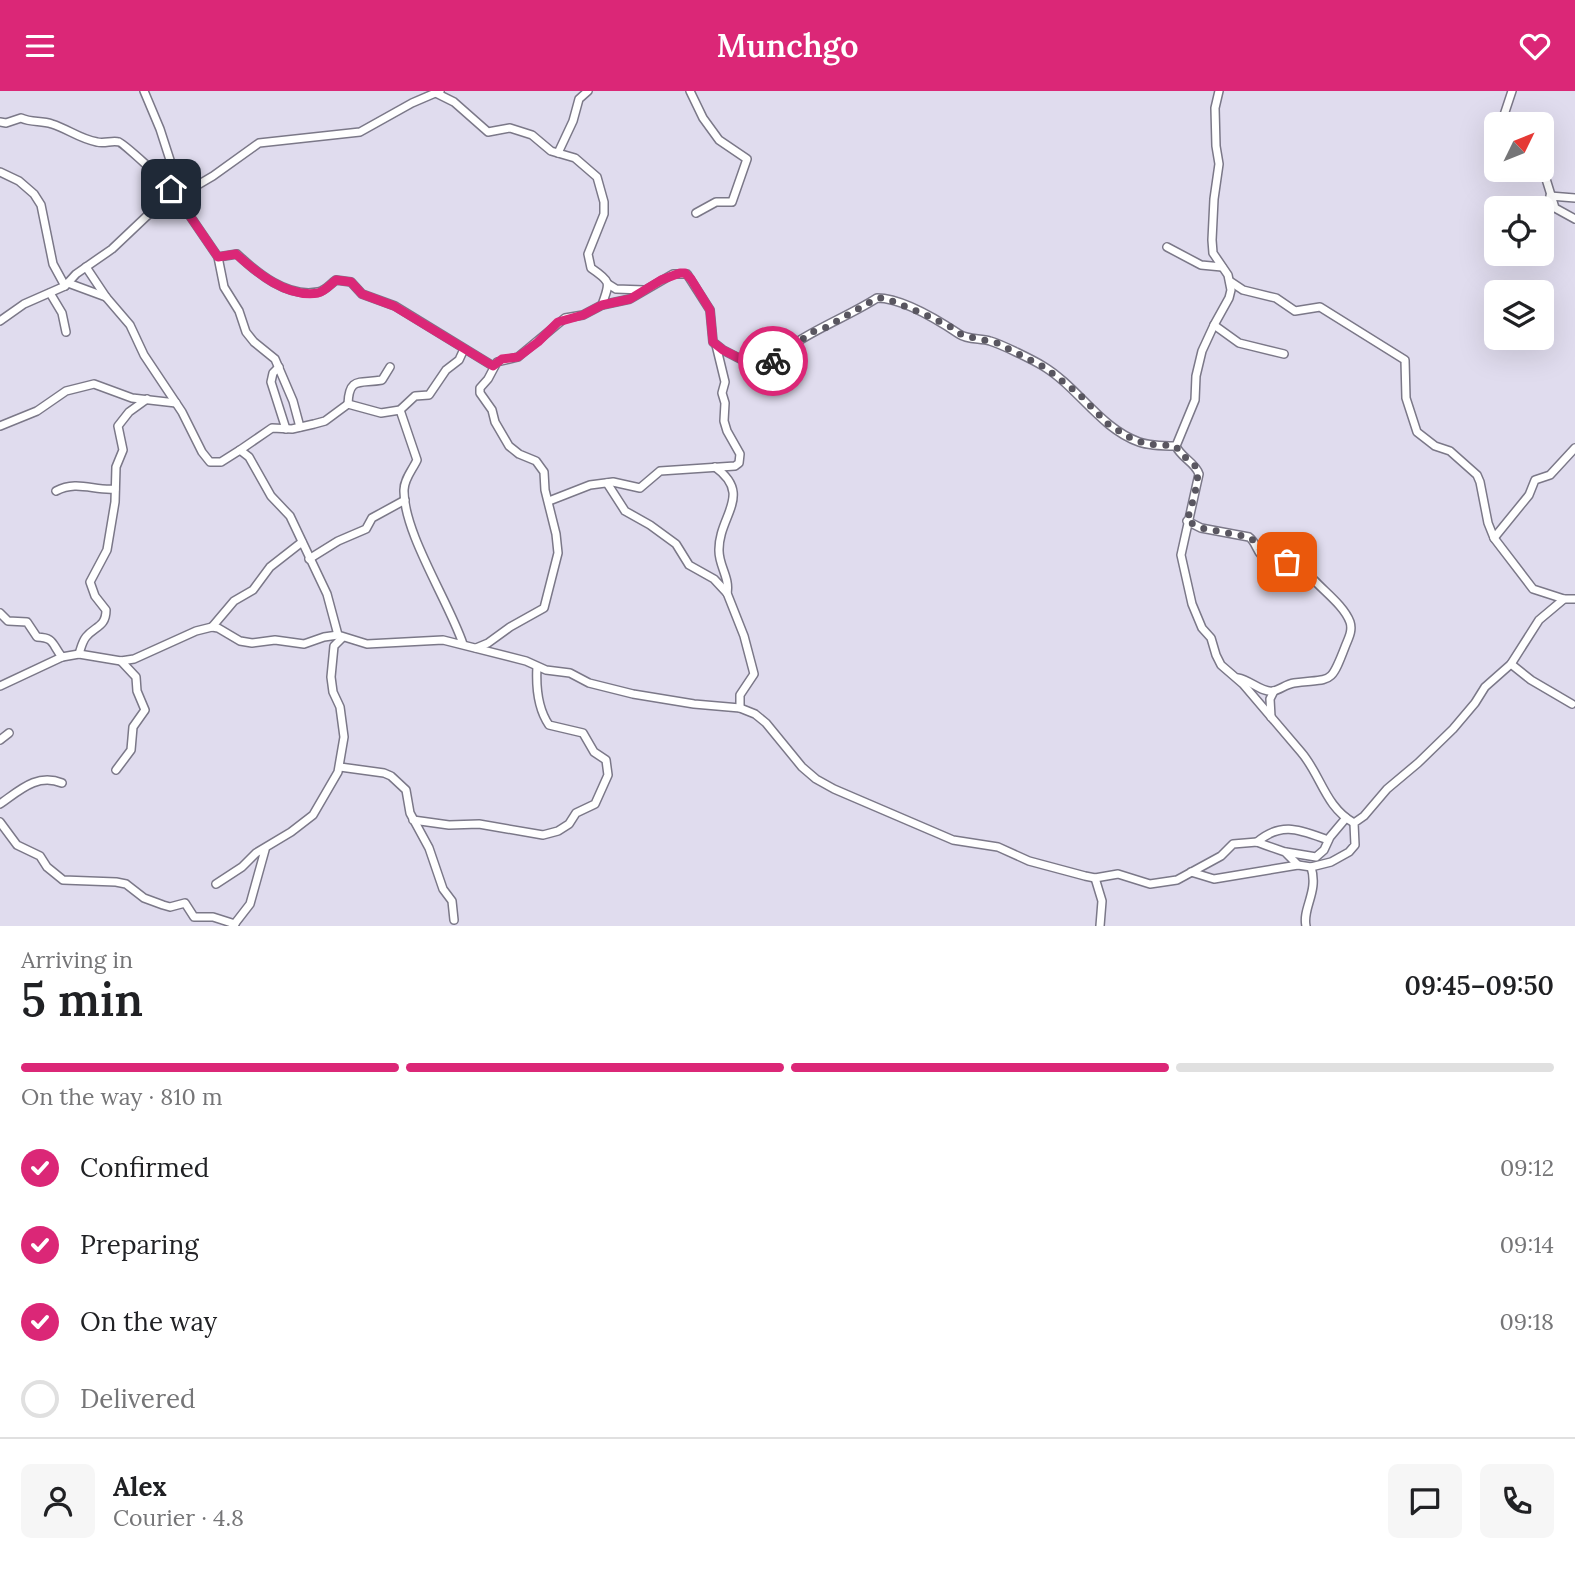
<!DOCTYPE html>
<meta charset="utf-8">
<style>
:root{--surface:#fff;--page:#f6f6f6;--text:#202124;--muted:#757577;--line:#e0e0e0;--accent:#db2777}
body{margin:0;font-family:Lora,serif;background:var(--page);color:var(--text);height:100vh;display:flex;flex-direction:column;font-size:26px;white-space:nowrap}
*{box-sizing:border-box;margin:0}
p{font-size:23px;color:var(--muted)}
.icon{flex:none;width:38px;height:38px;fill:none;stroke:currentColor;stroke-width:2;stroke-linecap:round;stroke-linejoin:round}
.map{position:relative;height:835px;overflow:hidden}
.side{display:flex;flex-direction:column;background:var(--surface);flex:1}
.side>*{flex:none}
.needle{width:46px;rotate:47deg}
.fabs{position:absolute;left:1484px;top:21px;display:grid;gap:14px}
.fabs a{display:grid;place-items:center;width:70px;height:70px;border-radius:10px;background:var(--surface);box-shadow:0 7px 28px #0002;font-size:35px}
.pin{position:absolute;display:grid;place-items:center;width:60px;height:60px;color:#fff;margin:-30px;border-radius:14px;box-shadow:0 4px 10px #0006}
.courier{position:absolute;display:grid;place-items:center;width:70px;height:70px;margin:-35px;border:5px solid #db2777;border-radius:50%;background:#fff;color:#222;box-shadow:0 2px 9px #0007}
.headline em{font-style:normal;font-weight:600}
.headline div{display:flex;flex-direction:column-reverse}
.headline{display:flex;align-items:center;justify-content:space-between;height:119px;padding:0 21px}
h1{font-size:46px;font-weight:600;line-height:52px}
.bar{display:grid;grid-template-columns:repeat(4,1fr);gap:10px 7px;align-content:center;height:84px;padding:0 21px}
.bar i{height:9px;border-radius:5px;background:var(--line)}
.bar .selected{background:var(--accent)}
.bar p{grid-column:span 4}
.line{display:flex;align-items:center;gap:18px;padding:0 21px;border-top:2px solid var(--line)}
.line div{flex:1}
.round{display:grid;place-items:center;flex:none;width:74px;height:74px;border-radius:10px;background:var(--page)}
ol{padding:0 21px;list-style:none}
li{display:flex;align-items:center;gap:21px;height:77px}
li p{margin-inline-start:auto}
li .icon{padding:7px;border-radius:50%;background:var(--accent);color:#fff;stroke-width:4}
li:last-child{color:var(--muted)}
li i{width:38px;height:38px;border:4px solid var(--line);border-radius:50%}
header{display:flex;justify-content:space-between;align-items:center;height:91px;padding:0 21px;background:var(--accent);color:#fff;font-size:32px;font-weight:600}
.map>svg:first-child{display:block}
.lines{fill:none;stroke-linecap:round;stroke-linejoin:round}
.minor-casing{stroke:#7b7888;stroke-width:10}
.minor{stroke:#fff;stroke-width:7}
.done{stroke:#595660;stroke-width:7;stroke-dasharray:0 12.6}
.route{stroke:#db2777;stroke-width:9}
</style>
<header><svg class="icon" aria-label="menu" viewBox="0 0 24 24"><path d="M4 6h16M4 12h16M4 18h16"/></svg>Munchgo<svg class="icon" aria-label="heart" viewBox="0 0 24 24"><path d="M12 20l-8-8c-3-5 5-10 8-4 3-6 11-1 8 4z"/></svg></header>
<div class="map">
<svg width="1575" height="835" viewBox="0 0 1575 835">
<rect width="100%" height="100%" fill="#e0dcee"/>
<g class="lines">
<!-- minor casing -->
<g class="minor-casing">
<g id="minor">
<polyline points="144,0 160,38 181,103"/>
<polyline points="690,0 703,27 719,49 747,68 732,111 716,111 696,122"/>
<path d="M1219 0 1215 17 1216 55 1219 73 1214 108 1212 149 1213 162 1228 184 1231 199 1229 207 1214 234 1202 260 1196 285 1195 309 1176 355C1181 367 1195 371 1199 383L1181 464 1192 513 1202 537 1211 547 1216 564 1221 574 1243 593 1301 661C1321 684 1325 716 1354 732"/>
<path d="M436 2 454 11 488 41 510 37 532 44 551 60 575 67 597 86 604 111V123L588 163 591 177C613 192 609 192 602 214"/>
<path d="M0 31 6 32 21 27C32 32 41 29 52 33 68 38 80 48 97 51 105 53 112 49 119 51 122 51 169 94 171 98 171 99 172 106 172 108"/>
<polyline points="1501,33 1512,0"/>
<polyline points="1496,50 1496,57"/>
<polyline points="558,62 573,30 579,8 588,0"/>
<polyline points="1542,75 1555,117 1575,128"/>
<polyline points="0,81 19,90 34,103 41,114 53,173 65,195"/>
<polyline points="1550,105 1575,107"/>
<polyline points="177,106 218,166 224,196 239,220 246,241 254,251 275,268 293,310 300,336"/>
<polyline points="1167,156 1201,174 1222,176"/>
<path d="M218 166 237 163C257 182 287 207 318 201 325 200 330 193 336 189L351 191 362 203 395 215 493 275"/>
<polyline points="86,176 106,206 130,234 144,264 182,321 202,361 210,371 221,371 240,359 249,366 271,405 290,425 327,503 338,544 367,553 443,549 526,570 546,579 570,582 589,592 633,603 694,613 740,617 755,623 766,632 802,676 816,688 834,698 953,749 998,756 1029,770 1085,785 1095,787 1118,783 1150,793 1177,789 1221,765 1233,753 1257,751 1265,754 1285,761 1298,774 1311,776 1331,771 1349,761 1355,754 1354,732 1364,725 1387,698 1418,672 1453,638 1475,612 1485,596 1511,573 1539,529 1564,508 1575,508"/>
<polyline points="1231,191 1243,199 1276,207 1295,220 1320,216 1405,269 1406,307 1417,341 1435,355 1450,360 1477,384 1480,391 1488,432 1494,447 1533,498 1564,508"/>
<polyline points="68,192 106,206"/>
<polyline points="608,193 616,198 644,199"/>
<polyline points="50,202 62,222 66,241"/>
<polyline points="0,230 24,213 65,195 76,183 112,158 150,122 213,85 259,52 360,41 412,12 440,0"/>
<polyline points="1214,234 1239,252 1284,263"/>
<polyline points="279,276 273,282 271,291 286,338"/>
<path d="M348 313C349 285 360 293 382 289L390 276"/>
<path d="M400 319 417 369C413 378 404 388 404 399 403 441 449 511 463 553"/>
<polyline points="0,335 37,320 66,300 94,293 132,307 176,312"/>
<polyline points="240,359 272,337 292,338 314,333 325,330 348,313 381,322 400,319 415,305 429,304 446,279 459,269 464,258"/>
<path d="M715 376C754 404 718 425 719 460 719 475 730 487 727 502"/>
<polyline points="607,392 625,420 650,434 676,453 689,474 714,488 727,502 744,545 754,583 740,604 740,617"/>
<path d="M56 400C77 389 94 400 115 398"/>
<polyline points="549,410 590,394 613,391 640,397 660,380 735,375 739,372 740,363 727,340 724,330 725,312 722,302 725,291 716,254"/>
<path d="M1187 430 1201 437 1249 446C1256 451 1256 459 1262 465 1270 472 1287 471 1297 473"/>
<polyline points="1494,447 1529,404 1535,389 1550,384 1575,357"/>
<polyline points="309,468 338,450 366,438 372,427 405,409"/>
<path d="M0 522 8 530 27 531 37 546C55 547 51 552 62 566"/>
<polyline points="212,536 234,510 253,499 270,476 302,451"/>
<path d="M476 557 488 552 510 536 544 517 558 462 556 443 545 399 544 381 536 370 519 363 509 355 495 331 492 319 480 302V297L488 288 497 271 518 266 565 227 583 224 602 214 630 208 673 183H687L710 219 713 251 723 259 758 277 761 278 769 274C798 243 841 230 877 207 903 207 938 229 959 243 968 249 980 247 990 250 1001 253 1033 269 1043 275 1078 296 1100 337 1139 351 1150 355 1165 355 1176 355"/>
<path d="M79 563C81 557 82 551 86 546 95 535 106 536 106 519L95 505 90 491 107 459 115 411 116 376 123 359 118 335 129 321 147 308"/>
<polyline points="1511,573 1531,589 1572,613"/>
<path d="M1238 587C1250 589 1262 602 1273 600 1280 599 1286 593 1294 592 1332 587 1330 595 1345 556 1348 548 1353 540 1350 531 1344 515 1325 501 1314 489"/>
<polyline points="0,595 62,566 79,563 121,570 134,568 196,540 212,536 218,537 240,550 252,552 275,549 304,553 324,546 338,544"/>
<polyline points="1271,626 1270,608 1274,600"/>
<polyline points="0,649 9,642"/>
<polyline points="340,676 384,682 391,685 406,699 410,722 429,757 443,798 452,810 454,829"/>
<polyline points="116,679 131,659 133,636 145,619 137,600 136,586 121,570"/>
<path d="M0 713C20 699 37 682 62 692"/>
<path d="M413 729 449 734 479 733 543 744 558 740 569 733 576 722 595 713 608 684 606 669 594 661 583 642 549 634C538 618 536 594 537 576"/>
<polyline points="0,731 17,754 40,765 47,776 63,789 116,791 126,793 144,807 163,814 170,816 185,812 194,826 213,826 235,833"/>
<path d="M1257 751C1282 730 1300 739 1328 749"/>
<polyline points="1286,761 1316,766 1324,759 1330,746 1346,727"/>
<polyline points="1191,781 1214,788 1298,774"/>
<polyline points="1095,787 1102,810 1100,835"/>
<polyline points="216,793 242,776 256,762 291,741 313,724 338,681 344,646 340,616 333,601 331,586 334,555 342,547"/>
<polyline points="233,835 250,813 265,759"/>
<path d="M1306 835C1302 817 1319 801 1311 776"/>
</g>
</g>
<!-- minor -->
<use href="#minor" class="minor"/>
</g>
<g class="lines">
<!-- done -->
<path class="done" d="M773 270 812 241 823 238 877 207H885L926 224 951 236 962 244 997 252 1044 276 1079 303 1109 334 1134 349 1148 353 1176 355C1181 365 1189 368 1196 376 1202 383 1190 420 1187 430L1201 437 1249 446C1269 460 1251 466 1287 471"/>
<!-- route -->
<path class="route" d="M171 98 172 108 177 106 218 166 236 163C257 182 287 207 318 202 325 200 331 193 336 189L351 191 362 203 394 215 493 275 502 268 518 266 538 251 558 231 583 224 602 214 630 208 661 189 680 182H685L691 188 710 219 713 251 723 259 761 278 773 270"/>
</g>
</svg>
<div class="fabs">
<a><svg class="needle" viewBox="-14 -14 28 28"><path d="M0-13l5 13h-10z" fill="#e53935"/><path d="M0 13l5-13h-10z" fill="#757577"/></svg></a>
<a><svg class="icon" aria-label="locate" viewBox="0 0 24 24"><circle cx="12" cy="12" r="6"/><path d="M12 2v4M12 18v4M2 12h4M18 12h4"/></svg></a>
<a><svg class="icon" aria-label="layers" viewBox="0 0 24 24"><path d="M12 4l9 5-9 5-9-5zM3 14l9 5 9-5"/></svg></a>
</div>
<div class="pin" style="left:1287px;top:471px;background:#ea580c"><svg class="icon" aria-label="bag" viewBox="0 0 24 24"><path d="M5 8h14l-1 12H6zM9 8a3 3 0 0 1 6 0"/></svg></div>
<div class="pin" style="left:171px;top:98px;background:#1f2937"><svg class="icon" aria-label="home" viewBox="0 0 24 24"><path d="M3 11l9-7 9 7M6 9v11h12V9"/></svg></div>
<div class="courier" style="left:773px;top:270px"><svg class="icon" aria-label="bike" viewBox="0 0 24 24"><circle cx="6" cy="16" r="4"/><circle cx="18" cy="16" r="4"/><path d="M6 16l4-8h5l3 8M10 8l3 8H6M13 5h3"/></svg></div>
</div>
<section class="side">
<div class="headline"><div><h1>5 min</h1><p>Arriving in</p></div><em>09:45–09:50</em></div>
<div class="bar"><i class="selected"></i><i class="selected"></i><i class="selected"></i><i></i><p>On the way · 810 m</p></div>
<ol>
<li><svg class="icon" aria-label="check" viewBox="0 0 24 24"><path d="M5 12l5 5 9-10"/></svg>Confirmed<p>09:12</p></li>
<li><svg class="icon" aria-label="check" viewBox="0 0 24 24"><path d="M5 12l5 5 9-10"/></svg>Preparing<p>09:14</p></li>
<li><svg class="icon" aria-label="check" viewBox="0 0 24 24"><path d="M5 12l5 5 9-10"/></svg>On the way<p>09:18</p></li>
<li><i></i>Delivered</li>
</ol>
<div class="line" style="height:126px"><a class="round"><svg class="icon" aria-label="person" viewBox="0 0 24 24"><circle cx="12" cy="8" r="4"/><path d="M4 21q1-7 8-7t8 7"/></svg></a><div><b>Alex</b><p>Courier · 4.8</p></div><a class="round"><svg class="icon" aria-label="chat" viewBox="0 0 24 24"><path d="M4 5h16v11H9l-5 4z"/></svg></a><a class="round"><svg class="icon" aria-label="phone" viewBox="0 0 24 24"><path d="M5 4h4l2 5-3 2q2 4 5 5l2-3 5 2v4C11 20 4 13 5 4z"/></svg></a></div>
</section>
